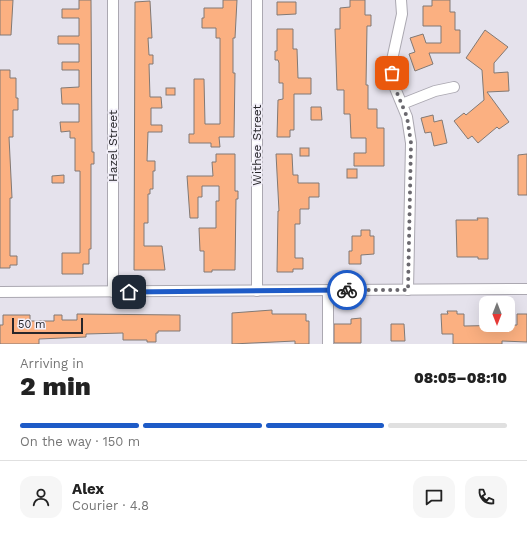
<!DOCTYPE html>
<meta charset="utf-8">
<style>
:root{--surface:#fff;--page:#f6f6f6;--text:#222;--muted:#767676;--line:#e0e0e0;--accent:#1e5bc7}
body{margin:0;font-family:"Work Sans",sans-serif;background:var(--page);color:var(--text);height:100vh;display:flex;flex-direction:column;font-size:15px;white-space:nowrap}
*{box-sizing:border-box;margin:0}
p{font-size:13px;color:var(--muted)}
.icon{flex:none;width:22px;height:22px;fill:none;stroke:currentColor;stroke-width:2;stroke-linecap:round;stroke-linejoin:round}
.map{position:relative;height:344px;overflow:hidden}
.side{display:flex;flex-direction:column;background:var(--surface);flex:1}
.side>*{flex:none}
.needle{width:26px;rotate:180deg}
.buttons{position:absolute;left:479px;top:296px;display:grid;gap:8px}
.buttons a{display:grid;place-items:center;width:36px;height:36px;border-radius:8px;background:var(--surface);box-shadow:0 4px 16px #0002;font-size:20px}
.scale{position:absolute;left:12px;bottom:10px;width:71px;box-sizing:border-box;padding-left:4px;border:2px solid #27262a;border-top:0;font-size:11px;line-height:14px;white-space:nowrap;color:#27262a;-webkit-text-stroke:3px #f2eff9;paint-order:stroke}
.pin{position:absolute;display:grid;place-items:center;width:34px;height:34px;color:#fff;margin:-17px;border-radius:8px;box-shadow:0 2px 6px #0006}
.courier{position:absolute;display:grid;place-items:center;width:40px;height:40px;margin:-20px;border:3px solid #1e5bc7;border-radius:50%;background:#fff;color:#222;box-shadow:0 1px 5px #0007}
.headline em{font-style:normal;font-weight:800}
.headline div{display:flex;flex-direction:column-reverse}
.headline{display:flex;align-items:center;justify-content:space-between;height:68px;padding:0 20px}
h1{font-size:26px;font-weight:800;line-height:30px}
.bar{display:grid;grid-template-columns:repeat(4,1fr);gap:6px 4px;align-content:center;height:48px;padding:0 20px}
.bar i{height:5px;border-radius:3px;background:var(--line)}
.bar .active{background:var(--accent)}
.bar p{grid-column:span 4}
.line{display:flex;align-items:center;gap:10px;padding:0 20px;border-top:1px solid var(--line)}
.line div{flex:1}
.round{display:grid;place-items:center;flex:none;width:42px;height:42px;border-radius:12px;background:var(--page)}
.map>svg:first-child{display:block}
.building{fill:#fbb081;stroke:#827974}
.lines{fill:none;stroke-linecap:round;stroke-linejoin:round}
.street-casing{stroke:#aba8b1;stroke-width:12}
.street{stroke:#fff;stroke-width:10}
.done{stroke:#6a686e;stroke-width:4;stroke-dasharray:0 7.2}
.route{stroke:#1e5bc7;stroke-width:5}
.labels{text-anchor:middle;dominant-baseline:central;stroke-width:3.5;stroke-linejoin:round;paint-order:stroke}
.street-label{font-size:12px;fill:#27262a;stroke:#f2eff9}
</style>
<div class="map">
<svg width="527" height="344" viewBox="0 0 527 344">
<rect width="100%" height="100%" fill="#e5e2ec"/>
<!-- building -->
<g class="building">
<polygon points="0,0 13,0 11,35 0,35"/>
<polygon points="79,0 91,0 92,152 94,152 94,164 91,164 91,249 89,249 89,264 83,264 83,274 62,274 62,253 80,253 80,171 75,171 75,138 70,138 70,131 61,132 60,122 79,122 79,104 62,104 61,88 79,87 79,70 62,70 62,62 79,62 79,44 58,44 58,36 79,36 79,18 62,18 62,9 79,9"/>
<polygon points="223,0 237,0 235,38 233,38 233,73 235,73 234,137 219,137 220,147 211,147 211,143 189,143 189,134 194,134 194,79 204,79 205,124 220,124 220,38 216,38 216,28 202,28 202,18 204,18 204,8 223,8"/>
<polygon points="350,0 365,0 365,15 371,15 371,26 367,26 366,85 368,85 368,109 377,109 377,128 384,128 384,166 354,166 354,153 366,153 366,138 351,138 350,114 344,114 344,90 337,90 335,29 340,29 340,8 350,7"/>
<polygon points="432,0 450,0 450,12 455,12 455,30 460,30 460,53 429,53 433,64 415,71 409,54 415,52 410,38 423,34 426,43 441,43 441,26 423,26 423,6 432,6"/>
<polygon points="150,1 152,38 148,38 149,55 153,55 153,64 149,64 150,97 161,97 162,108 151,108 151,125 162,125 162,132 148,132 147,161 155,161 155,171 153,171 153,189 150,189 150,194 148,194 148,223 144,223 144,246 162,246 165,270 134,270 135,2"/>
<polygon points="277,2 296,2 296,14 277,15"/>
<polygon points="277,29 293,29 293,49 297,49 298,78 311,78 311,94 294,94 294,130 290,130 290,137 277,137 278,100 283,99 283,83 279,83 279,63 278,60 275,60 275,51 277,51"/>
<polygon points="485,30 508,47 494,63 494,73 508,72 509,91 487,92 509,122 499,129 497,127 478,143 472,136 468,139 454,121 464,113 466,115 484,100 482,70 466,58"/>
<polygon points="0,70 10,70 10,78 16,78 16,98 18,98 18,110 13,110 13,137 9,137 12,198 10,198 10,256 17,256 17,265 10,265 10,268 0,268"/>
<rect x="166" y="88" width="9" height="7"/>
<polygon points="311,107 321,107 322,120 311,120"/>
<polygon points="433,115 434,122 442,120 447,143 434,146 431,132 425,133 421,118"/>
<rect x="300" y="148" width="9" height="8"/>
<polygon points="216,154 235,154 235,191 238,191 238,199 236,199 235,270 212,270 212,272 204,272 204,251 200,251 199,228 216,228 216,201 219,201 219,186 202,186 202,197 198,197 198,218 190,218 187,176 213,176 212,162 216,162"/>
<polygon points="276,154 292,154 293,175 298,175 298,183 319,183 319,197 309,197 309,209 300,209 300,224 295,224 295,258 303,258 303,269 293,269 293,272 277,272 278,211 279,211"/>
<polygon points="527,154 527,195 518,195 518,155"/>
<rect x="347" y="169" width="10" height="9"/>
<polygon points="64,175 64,183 52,183 52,176"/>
<polygon points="477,218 488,218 488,259 478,259 478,257 457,257 456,220 478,220"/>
<polygon points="361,230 370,230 370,236 374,236 374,254 361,255 361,264 349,264 349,251 352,251 352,236 361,236"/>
<polygon points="272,310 272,314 306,314 306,321 309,321 309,344 295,344 295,341 232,344 232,313"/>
<polygon points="447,311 457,311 457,314 464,314 464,326 517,325 517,314 527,314 527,342 502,341 502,344 453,344 453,334 442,334 441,314 448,314"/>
<polygon points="77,314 180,315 180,331 158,331 158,333 156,333 156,342 147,342 147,340 123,340 123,333 86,334 86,337 39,339 39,344 0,344 0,325 3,325 3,315 30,315 30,321 54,321 54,315 62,315 62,320 77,320"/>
<polygon points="361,318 361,343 334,343 334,324 351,324 351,319"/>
<polygon points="391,324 404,324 405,341 391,341"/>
</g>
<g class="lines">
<!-- street casing -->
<g class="street-casing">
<g id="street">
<polyline points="401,0 402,14 392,60 392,73 395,88 407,117 411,143 408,290"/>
<polyline points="402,104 435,91 454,87"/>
<polyline points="328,290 328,344"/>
<polyline points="257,291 257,0"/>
<polyline points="0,292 527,289"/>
<polyline points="113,292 113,0"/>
</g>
</g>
<!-- street -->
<use href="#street" class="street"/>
</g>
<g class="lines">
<!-- done -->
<polyline class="done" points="347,290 408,290 411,143 407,117 395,88 392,73"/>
<!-- route -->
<polyline class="route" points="129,292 347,290"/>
</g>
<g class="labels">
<!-- street labels -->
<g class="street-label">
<text transform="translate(257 145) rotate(-90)">Withee Street</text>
<text transform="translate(113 146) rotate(-90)">Hazel Street</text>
</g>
</g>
</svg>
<div class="buttons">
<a><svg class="needle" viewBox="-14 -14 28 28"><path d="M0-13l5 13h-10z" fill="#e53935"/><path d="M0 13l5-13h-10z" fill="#767676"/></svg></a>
</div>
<div class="scale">50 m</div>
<div class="pin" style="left:392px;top:73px;background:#ea580c"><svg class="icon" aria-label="bag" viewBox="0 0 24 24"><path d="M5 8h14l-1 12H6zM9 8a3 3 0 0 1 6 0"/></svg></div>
<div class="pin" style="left:129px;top:292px;background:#1f2937"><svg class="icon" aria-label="home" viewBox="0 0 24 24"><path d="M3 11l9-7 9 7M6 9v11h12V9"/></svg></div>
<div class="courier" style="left:347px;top:290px"><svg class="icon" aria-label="bike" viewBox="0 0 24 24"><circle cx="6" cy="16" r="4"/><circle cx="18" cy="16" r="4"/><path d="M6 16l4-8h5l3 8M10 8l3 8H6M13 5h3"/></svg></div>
</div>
<section class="side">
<div class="headline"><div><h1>2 min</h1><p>Arriving in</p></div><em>08:05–08:10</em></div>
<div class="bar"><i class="active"></i><i class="active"></i><i class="active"></i><i></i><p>On the way · 150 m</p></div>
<div class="line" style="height:72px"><a class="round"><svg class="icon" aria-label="person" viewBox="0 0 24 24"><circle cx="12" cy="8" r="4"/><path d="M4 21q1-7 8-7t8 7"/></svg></a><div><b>Alex</b><p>Courier · 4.8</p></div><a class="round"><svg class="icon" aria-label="chat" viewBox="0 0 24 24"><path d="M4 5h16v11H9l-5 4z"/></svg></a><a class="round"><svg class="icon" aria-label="phone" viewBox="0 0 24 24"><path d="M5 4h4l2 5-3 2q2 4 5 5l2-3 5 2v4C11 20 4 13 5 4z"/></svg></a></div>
</section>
